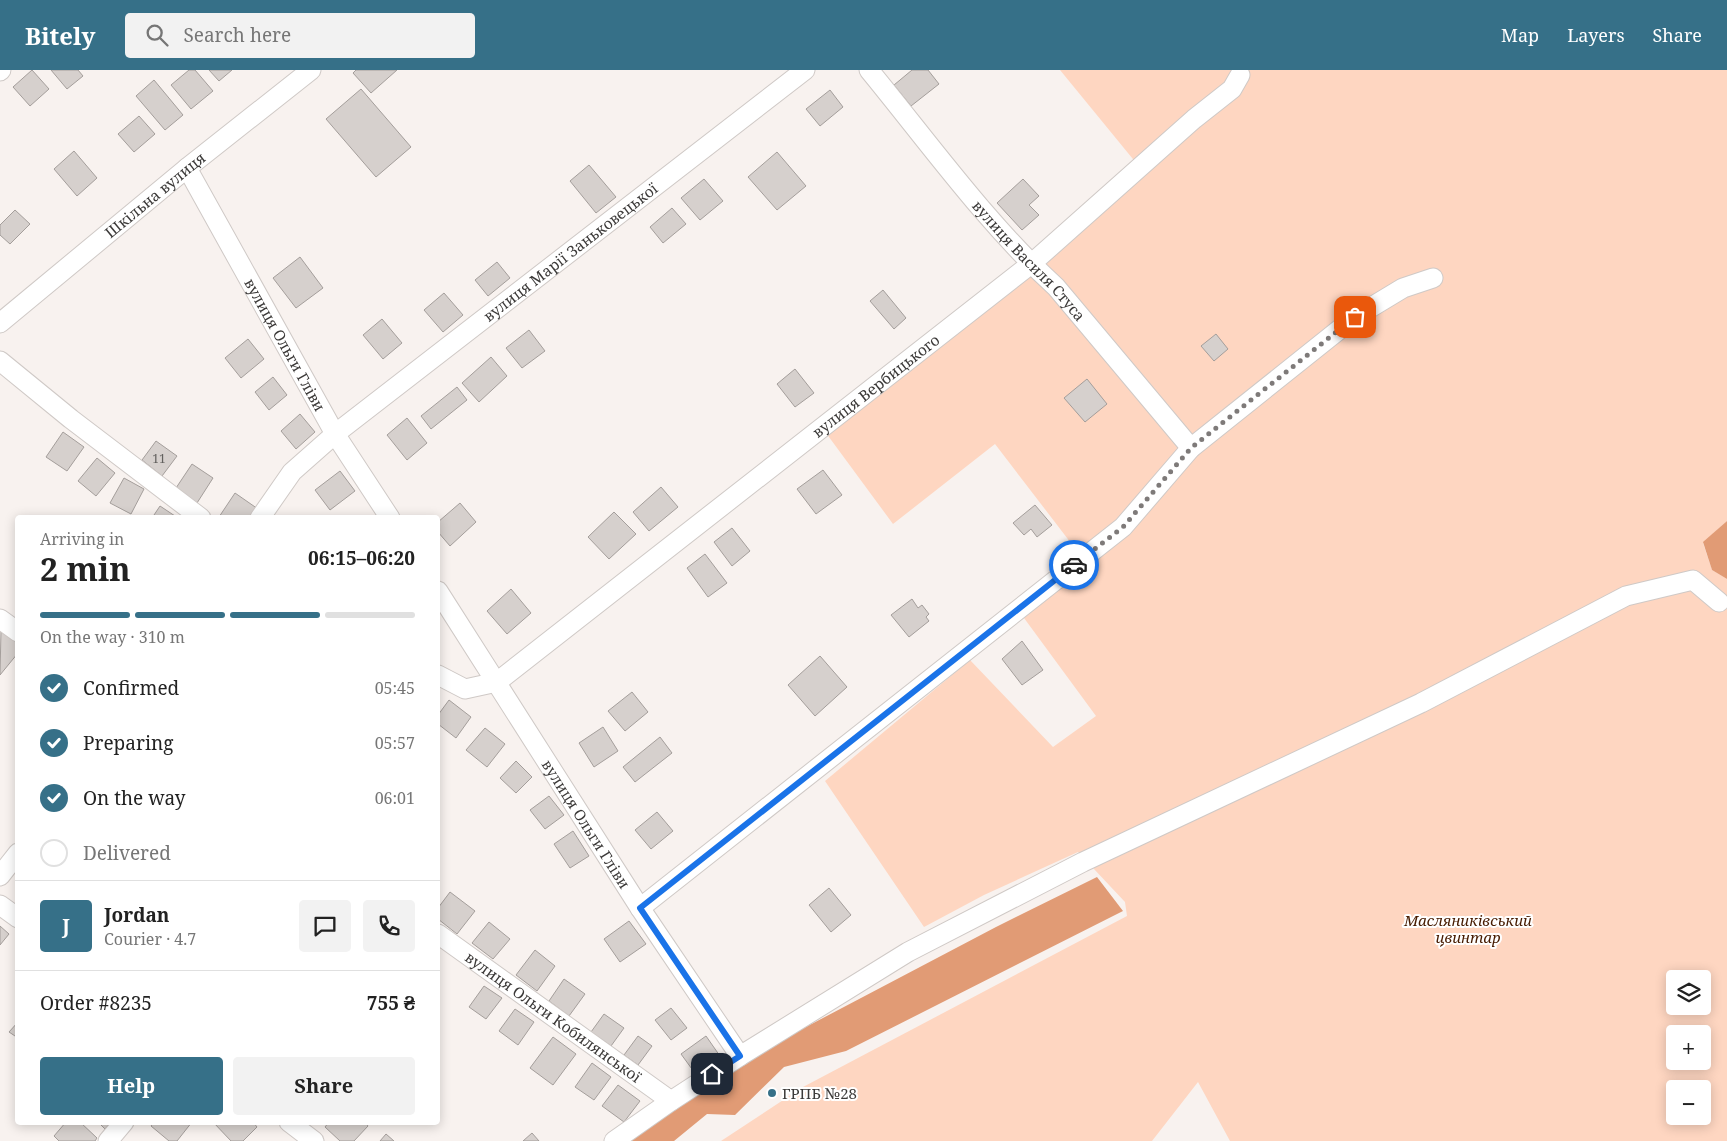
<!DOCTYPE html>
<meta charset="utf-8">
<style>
:root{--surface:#fff;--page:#f2f2f2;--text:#222;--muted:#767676;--line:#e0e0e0;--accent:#367088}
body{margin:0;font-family:"Noto Serif",serif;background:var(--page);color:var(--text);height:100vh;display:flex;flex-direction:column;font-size:19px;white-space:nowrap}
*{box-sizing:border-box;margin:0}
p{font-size:16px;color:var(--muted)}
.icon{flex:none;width:28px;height:28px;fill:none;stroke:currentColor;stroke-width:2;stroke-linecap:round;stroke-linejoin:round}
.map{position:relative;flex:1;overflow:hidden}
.sheet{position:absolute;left:15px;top:445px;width:425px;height:610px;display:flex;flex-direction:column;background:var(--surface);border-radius:5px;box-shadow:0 2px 12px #0003}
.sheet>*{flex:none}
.fabs{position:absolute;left:1666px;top:900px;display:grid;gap:10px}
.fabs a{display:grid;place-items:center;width:45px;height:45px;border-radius:5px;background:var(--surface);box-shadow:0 2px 12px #0003;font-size:25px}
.pin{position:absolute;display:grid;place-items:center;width:42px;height:42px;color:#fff;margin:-21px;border-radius:10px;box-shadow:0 2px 8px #0006}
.courier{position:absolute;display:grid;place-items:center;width:50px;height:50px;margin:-25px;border:4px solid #1a73e8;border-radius:50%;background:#fff;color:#222;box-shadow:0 1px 6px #0007}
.headline em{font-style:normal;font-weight:700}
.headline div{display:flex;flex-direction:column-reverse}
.headline{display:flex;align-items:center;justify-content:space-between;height:85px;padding:0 25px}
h1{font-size:32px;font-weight:700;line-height:38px}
.bar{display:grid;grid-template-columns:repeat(4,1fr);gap:8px 5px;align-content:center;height:60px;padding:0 25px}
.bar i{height:6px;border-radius:4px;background:var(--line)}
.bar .current{background:var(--accent)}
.bar p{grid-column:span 4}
.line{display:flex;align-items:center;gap:12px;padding:0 25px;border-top:1px solid var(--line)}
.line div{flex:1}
.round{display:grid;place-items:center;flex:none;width:52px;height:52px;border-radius:5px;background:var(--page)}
ol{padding:0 25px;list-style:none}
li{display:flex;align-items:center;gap:15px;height:55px}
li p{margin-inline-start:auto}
li .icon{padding:5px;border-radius:50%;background:var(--accent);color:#fff;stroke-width:4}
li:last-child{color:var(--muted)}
li i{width:28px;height:28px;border:2px solid var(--line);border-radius:50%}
.cta{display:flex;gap:10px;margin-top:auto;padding:10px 25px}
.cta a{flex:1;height:58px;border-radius:5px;background:var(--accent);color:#fff;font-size:20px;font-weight:700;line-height:58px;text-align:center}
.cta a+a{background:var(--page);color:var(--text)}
header{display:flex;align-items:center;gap:30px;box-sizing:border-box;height:70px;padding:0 25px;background:var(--accent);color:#fff}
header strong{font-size:24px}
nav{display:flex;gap:28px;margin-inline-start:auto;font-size:18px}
.search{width:350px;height:45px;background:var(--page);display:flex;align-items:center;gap:12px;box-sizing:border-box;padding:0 18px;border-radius:5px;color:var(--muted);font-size:19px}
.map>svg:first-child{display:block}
.green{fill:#fed6c1;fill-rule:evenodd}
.forest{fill:#e19b75}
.building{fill:#d6d0cd;stroke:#a49e9b}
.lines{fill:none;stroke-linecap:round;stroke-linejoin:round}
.minor-casing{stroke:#cfc9c6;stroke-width:21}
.minor{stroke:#fff;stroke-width:19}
.done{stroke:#7e7a79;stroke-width:5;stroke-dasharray:0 9}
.route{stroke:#1a73e8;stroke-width:6}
.poi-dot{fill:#367088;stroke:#fff;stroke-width:2}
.labels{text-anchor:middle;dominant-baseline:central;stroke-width:4;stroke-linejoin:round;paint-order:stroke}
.number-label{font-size:12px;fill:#62605e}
.street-label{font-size:15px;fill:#3c3a39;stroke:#fff}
.park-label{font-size:15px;font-style:italic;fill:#461b00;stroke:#fff}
.poi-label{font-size:15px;fill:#3c3a39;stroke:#fff;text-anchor:start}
</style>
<header>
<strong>Bitely</strong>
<div class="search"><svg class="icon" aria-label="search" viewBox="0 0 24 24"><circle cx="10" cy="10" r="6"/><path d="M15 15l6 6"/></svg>Search here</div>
<nav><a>Map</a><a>Layers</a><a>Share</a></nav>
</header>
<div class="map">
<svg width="1727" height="1071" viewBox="0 0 1727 1071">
<rect width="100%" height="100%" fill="#f8f2ef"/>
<!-- green -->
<path class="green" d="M1060 0H1727V451L1703 473 1712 500 1727 509V1071H1230L1198 1012 1152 1071H721L803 1017 1127 846 1125 832 1078 782 984 825 924 857 825 711 970 590 1053 677 1096 646 1024 548 1087 494 995 374 893 454 826 363 1146 105ZM1675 909H1702V936H1675ZM1675 964H1702V991H1675ZM1675 1019H1702V1046H1675Z"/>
<!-- forest -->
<g class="forest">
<polygon points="1727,451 1727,509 1712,500 1703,472"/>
<polygon points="1097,807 1123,841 846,981 784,997 735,1045 707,1044 674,1071 623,1071 707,1009 996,857"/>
</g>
<!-- building -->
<g class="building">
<polygon points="32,0 49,19 30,36 13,17"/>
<polygon points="51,0 78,0 83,6 67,19"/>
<polygon points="189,0 195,0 213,21 191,39 171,15"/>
<polygon points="209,0 232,0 219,11"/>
<polygon points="356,0 397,0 371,23 353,3"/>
<polygon points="912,0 928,0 939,14 911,36 894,15"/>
<polygon points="154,10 183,45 165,60 136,26"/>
<polygon points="361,19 411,77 376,107 326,49"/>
<polygon points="830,20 843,37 820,56 806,39"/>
<polygon points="139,46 155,64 134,82 118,64"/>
<polygon points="74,81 97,108 77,126 54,99"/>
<polygon points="777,82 806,116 777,140 748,107"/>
<polygon points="589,95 616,127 596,143 570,111"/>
<polygon points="704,109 723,131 700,150 681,128"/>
<polygon points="1023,109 1039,126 1029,135 1039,145 1022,160 997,133"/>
<polygon points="672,138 686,154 663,173 650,157"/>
<polygon points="15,140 30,154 10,174 0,165 0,155"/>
<polygon points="300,187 323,218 296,238 273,208"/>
<polygon points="497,192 510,208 488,226 475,210"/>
<polygon points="883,220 906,248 894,259 870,231"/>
<polygon points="444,223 463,245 443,262 424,240"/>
<polygon points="382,249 402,273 383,289 363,265"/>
<polygon points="529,260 545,281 522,298 506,278"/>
<polygon points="1216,264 1228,279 1214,291 1201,276"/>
<polygon points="248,269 264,289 241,308 225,288"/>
<polygon points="491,287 507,306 479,332 462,313"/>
<polygon points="795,299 814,323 795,337 777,314"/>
<polygon points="273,307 287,325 269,340 255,322"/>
<polygon points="1087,309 1107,334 1085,352 1064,328"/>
<polygon points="457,317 467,330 431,359 421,346"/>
<polygon points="300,344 315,362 296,379 281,361"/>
<polygon points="407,348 427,373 407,390 387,365"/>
<polygon points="63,362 84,377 67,401 46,387"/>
<polygon points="156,371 177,386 162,406 142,390"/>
<polygon points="97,388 115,403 96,426 78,411"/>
<polygon points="192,394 213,408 197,433 176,418"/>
<polygon points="823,400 842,425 816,444 797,419"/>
<polygon points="340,401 355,421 330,440 315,420"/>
<polygon points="124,408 144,419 131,444 110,433"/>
<polygon points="661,417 678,437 649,461 633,442"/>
<polygon points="235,423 258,439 253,448 219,447"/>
<polygon points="460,433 476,452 450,476 438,462 438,452"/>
<polygon points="1035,435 1052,455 1037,467 1031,459 1024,465 1013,453"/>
<polygon points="160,436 178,448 152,448"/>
<polygon points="614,442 636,464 609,489 588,467"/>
<polygon points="732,458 750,481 732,496 714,472"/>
<polygon points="705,484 727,513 708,527 687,498"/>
<polygon points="511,519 531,543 507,564 487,541"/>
<polygon points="912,529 918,538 922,535 929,544 926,547 929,551 909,567 891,545"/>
<polygon points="1,560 18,574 18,583 0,605"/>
<polygon points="1022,571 1043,600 1022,615 1002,589"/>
<polygon points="820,586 847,617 815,646 788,615"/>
<polygon points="632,622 648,642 625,661 608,641"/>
<polygon points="449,630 471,647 456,668 438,654 438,645"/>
<polygon points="603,657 618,681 594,697 579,673"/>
<polygon points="485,658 505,674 487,697 466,680"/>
<polygon points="660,667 672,683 635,712 623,697"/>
<polygon points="516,691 532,707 516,723 500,708"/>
<polygon points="549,726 564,745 545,759 530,740"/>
<polygon points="657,742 673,761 651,779 635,760"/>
<polygon points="573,761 589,786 570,798 554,774"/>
<polygon points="829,818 851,845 831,862 809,835"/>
<polygon points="450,822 475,841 457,864 438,849 438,838"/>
<polygon points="629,851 646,874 620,892 604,869"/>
<polygon points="489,852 510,869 493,889 472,873"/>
<polygon points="0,856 9,864 0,875"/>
<polygon points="535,880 555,896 537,921 516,905"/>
<polygon points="564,909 585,924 569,946 549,931"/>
<polygon points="484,916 502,928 486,949 469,937"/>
<polygon points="671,938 687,958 671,970 655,950"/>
<polygon points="515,939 534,952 518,975 499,961"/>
<polygon points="604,944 624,958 611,976 591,962"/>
<polygon points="18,952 18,968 9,962"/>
<polygon points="638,966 652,976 638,995 624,985"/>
<polygon points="706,966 722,989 697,1006 681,984"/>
<polygon points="553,967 576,984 553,1015 530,998"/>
<polygon points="592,993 611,1007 594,1030 575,1017"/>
<polygon points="618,1015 640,1031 624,1052 602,1036"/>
<polygon points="773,1019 776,1023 770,1028 767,1024"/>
<polygon points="66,1052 80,1052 97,1068 95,1071 59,1071 54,1066"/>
<polygon points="98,1052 111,1052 105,1059"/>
<polygon points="154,1052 192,1052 177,1071 169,1071 151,1056"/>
<polygon points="213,1052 253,1052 257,1057 243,1071 231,1071"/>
<polygon points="329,1052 365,1052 368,1056 354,1071 340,1071 325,1057"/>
<polygon points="532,1063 539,1071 523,1071"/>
<polygon points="386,1064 394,1071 380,1071"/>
</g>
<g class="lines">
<!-- minor casing -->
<g class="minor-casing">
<g id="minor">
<path id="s1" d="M869 0C929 73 986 153 1056 217L1191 378"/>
<polyline points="0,1 1,0"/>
<path id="s2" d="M187 98 335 364 390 448"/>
<path id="s3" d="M0 253 187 98 311 0"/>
<polyline points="0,291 71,349 201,448"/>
<path id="s4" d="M260 448 292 402 335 364 805 0"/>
<path id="s5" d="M438 521 640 838 740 986"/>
<polyline points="0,549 18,562"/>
<path id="s6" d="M438 605 465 619 497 612 1031 194 1194 49 1232 19 1240 5"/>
<polyline points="0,806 18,783"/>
<polyline points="0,835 18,848"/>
<polyline points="640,838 1123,457 1191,378 1355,247 1403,218 1433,208"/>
<path id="s7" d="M438 864 671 1031"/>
<polyline points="289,1052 314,1071"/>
<polyline points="108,1071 124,1052"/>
<polyline points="614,1071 671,1031 740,986 908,882 1083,792 1421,633 1626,526 1693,510 1719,532"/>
</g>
</g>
<!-- minor -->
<use href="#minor" class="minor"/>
</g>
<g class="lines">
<!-- done -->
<polyline class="done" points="1074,495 1123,457 1191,378 1355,247"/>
<!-- route -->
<polyline class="route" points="712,1004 740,986 640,838 1074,495"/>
</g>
<!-- markers -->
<circle class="poi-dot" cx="772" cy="1023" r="5"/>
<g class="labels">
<!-- number labels -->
<g class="number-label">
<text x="159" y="388">11</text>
</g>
<!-- street labels -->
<g class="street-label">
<text stroke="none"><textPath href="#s3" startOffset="201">Шкільна вулиця</textPath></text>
<text stroke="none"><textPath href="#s4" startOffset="411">вулиця Марії Заньковецької</textPath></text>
<text stroke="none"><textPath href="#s1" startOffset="249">вулиця Василя Стуса</textPath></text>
<text stroke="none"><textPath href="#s2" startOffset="202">вулиця Ольги Гліви</textPath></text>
<text stroke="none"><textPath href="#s6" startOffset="544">вулиця Вербицького</textPath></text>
<text stroke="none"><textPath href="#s5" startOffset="276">вулиця Ольги Гліви</textPath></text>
<text stroke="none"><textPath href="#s7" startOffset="142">вулиця Ольги Кобилянської</textPath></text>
</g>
<!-- park labels -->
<g class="park-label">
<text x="1468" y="850">Масляниківський<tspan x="1468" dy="17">цвинтар</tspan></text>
</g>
<!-- poi labels -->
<g class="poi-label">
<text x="782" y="1023">ГРПБ №28</text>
</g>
</g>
</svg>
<div class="fabs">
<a><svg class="icon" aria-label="layers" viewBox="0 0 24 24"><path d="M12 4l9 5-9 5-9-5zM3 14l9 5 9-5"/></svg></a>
<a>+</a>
<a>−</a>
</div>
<div class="pin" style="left:1355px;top:247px;background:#ea580c"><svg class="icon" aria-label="bag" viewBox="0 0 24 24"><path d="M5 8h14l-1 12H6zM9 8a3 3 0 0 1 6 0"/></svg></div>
<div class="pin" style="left:712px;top:1004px;background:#1f2937"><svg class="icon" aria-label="home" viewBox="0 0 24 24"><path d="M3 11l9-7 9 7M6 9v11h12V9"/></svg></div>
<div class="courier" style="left:1074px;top:495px"><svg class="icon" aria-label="car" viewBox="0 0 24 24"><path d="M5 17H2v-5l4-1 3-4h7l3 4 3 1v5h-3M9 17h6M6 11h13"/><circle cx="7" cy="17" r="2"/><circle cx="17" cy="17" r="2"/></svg></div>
<section class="sheet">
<div class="headline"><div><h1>2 min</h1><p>Arriving in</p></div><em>06:15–06:20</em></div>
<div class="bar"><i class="current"></i><i class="current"></i><i class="current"></i><i></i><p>On the way · 310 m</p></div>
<ol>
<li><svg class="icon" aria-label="check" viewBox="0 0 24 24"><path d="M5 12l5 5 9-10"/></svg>Confirmed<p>05:45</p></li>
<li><svg class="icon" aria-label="check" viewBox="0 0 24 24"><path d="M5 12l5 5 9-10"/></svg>Preparing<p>05:57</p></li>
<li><svg class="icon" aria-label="check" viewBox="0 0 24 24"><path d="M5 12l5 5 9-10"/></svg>On the way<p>06:01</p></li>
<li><i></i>Delivered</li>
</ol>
<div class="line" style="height:90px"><b class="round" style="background:var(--accent);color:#fff">J</b><div><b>Jordan</b><p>Courier · 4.7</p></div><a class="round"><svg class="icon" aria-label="chat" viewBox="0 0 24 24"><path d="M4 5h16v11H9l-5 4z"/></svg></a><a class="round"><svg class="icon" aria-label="phone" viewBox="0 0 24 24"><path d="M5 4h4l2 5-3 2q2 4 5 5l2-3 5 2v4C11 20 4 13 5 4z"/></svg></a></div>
<div class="line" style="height:65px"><div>Order #8235</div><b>755 ₴</b></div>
<div class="cta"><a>Help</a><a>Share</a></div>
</section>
</div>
